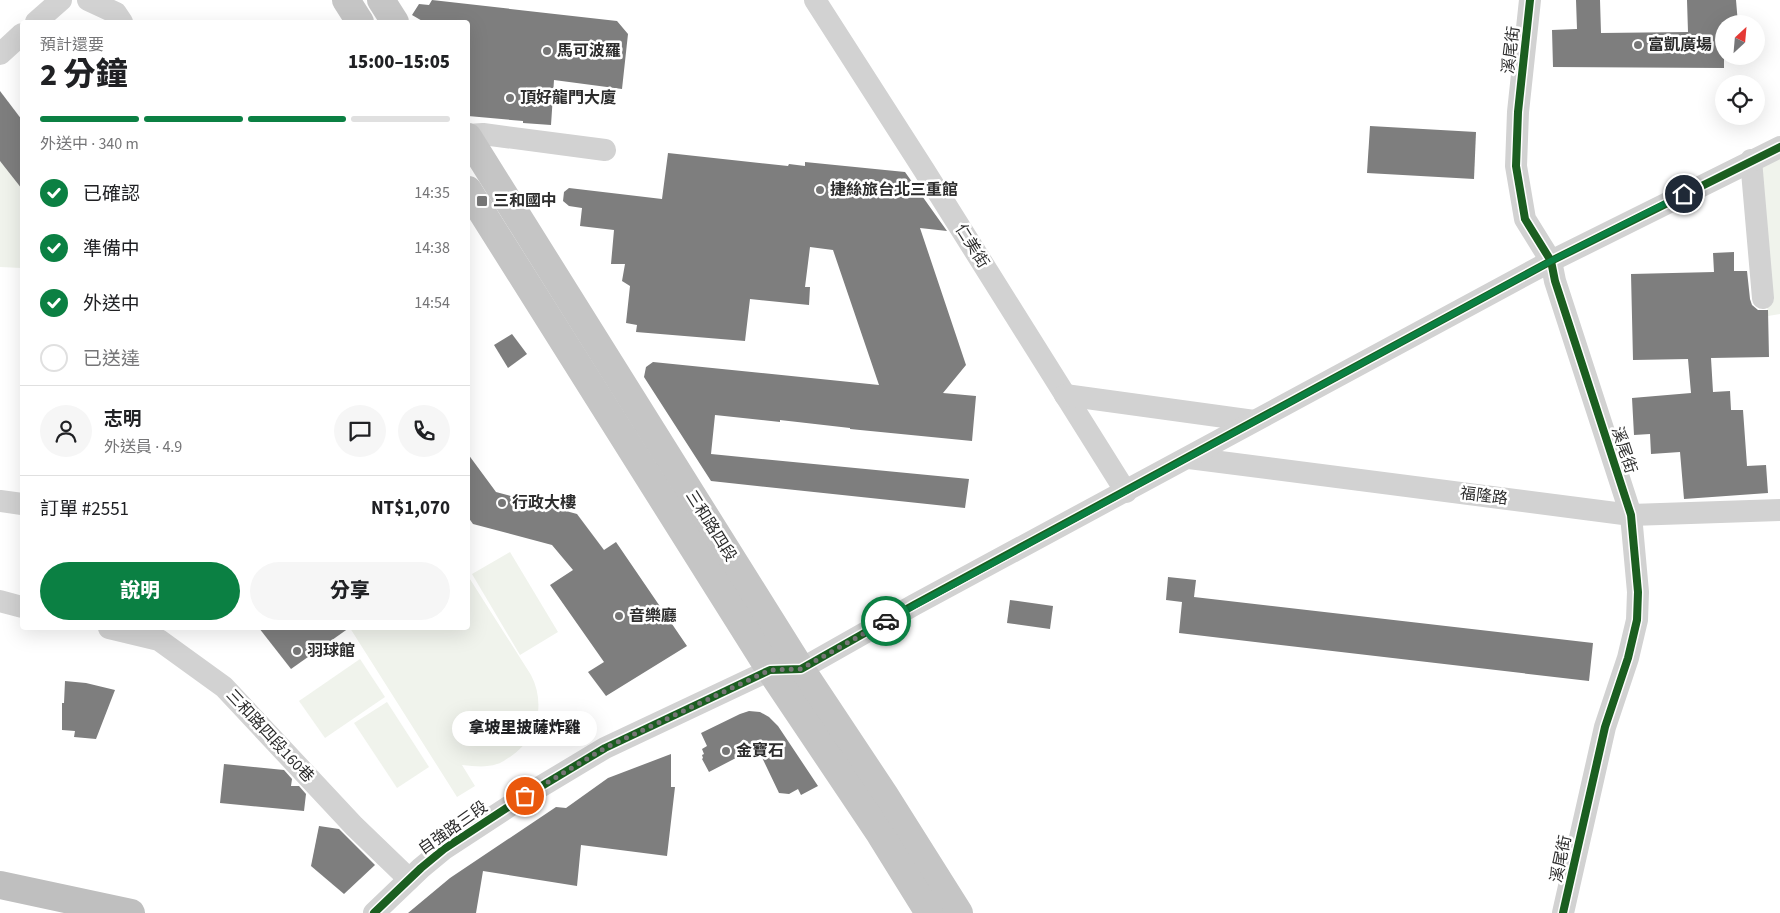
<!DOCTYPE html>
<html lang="zh-TW">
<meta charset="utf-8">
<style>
:root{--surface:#fff;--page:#f6f6f6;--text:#202124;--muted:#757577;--line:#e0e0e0;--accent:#0b8043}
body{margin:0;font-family:"Source Sans 3","Noto Sans TC",sans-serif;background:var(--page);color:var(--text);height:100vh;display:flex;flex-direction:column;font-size:19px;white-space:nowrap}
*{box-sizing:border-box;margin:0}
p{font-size:16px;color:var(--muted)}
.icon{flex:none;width:28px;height:28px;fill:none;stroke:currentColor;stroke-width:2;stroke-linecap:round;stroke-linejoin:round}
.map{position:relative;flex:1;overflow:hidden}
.sheet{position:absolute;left:20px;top:20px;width:450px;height:610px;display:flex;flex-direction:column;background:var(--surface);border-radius:5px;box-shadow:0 5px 20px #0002}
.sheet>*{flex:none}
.needle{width:32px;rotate:26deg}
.tools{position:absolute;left:1715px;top:15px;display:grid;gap:10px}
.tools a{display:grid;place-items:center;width:50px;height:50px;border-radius:50%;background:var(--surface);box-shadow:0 5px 20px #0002;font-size:25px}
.pin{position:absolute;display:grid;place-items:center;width:42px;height:42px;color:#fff;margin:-21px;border:2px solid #fff;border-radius:50%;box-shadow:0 1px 5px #0007}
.courier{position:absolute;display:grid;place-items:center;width:50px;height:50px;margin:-25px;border:4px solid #0b8043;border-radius:50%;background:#fff;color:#222;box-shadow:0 1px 6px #0007}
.bubble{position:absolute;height:35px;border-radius:18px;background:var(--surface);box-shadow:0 5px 20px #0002;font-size:16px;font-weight:800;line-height:35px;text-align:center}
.overview em{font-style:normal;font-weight:800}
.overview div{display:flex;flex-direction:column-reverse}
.overview{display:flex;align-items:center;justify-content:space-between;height:85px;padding:0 20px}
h1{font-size:32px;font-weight:800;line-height:38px}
.bar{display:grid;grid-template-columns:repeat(4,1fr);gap:8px 5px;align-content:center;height:60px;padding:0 20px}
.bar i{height:6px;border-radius:4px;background:var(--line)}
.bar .current{background:var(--accent)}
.bar p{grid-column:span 4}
.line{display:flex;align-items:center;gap:12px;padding:0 20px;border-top:1px solid var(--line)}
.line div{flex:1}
.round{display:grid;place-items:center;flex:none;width:52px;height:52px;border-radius:26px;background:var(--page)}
ol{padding:0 20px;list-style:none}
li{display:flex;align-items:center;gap:15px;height:55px}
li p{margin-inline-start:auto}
li .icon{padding:5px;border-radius:50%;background:var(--accent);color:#fff;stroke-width:4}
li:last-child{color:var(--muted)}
li i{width:28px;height:28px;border:2px solid var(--line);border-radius:50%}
.action{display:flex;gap:10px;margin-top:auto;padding:10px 20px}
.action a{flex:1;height:58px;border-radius:30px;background:var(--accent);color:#fff;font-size:20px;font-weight:800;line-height:58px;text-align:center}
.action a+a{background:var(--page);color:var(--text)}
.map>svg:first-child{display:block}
.green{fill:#f0f3ec}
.building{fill:#7e7e7e}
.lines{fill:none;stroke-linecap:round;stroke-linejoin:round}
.minor{stroke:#d2d2d2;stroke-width:22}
.major{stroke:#c5c5c5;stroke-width:28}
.highway{stroke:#bfbfbf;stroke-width:28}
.cycleway-casing{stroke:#fff;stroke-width:11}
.cycleway{stroke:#1b5e20;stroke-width:8}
.done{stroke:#767676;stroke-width:5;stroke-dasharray:0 9}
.route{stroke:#0b8043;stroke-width:6}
.poi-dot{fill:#767676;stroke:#fff;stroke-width:2}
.labels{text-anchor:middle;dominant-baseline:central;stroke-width:5;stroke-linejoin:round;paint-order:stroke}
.poi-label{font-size:16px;font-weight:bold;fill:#2d2d2d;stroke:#fff;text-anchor:start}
.street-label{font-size:16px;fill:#2d2d2d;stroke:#fff}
</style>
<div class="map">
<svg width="1780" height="913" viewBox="0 0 1780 913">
<rect width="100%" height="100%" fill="#fff"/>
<!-- green -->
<g class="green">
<polygon points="0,95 22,127 22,268 0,267"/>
<polygon points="1780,156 1780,314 1768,316 1752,168"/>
<polygon points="510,552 558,632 520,655 472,574"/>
<path d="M468 576 531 675C546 704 538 738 510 757 506 759 502 763 497 764 485 768 474 766 462 765L475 786 457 797 350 628H468Z"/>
<polygon points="360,659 385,697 325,738 299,701"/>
<polygon points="387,702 429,767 397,788 354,723"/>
</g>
<!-- building -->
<g class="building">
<polygon points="432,0 617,21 628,34 622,89 554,80 551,125 523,123 523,121 468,116 468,22 424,22 412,15 419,4 429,5"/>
<polygon points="1576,0 1600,0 1601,33 1688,32 1687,0 1736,0 1738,24 1724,24 1724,68 1553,67 1552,30 1577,29"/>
<polygon points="0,91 22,120 22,189 0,161"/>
<polygon points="1370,126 1476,132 1474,179 1367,173"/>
<polygon points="668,153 788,166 789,164 805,166 805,162 905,172 947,231 920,228 966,365 943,393 976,396 972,441 850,429 850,428 780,420 780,422 715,415 711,454 969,479 965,508 711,481 644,377 646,367 653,362 879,385 833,250 810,247 805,287 810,287 809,305 750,299 745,341 636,332 637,325 626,323 630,286 622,281 625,264 611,264 614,230 580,226 582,208 569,206 563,201 564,192 569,188 662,199"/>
<polygon points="1734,252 1734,271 1747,271 1750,299 1752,305 1758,310 1768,310 1769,357 1711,358 1713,392 1730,391 1731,410 1743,410 1747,466 1766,465 1768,493 1684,499 1680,452 1651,454 1650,434 1634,435 1632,398 1691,393 1688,359 1633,360 1631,274 1714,272 1713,253"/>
<polygon points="512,334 527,354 508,368 494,345"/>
<polygon points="468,454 496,492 577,514 604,550 616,542 687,646 606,696 588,672 604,662 550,585 573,570 552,545 473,524 468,517"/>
<polygon points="1168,577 1196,580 1194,597 1593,643 1589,681 1179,633 1182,602 1166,600"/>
<polygon points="1010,600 1053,606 1050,629 1007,623"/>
<polygon points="259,628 349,628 291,669"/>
<polygon points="65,681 86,683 115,690 96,739 74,737 75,731 62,730 62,703 64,703"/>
<polygon points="749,711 760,712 769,717 778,726 818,786 801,795 798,789 789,794 779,793 757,747 709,772 702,759 703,758 702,755 704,754 702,749 707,746 701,733 740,714"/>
<polygon points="671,754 671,787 675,787 667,856 581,845 577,886 483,871 476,913 408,913 450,878 556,807 566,808 608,778"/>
<polygon points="224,764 284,770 292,779 291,786 299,786 306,794 304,811 220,803"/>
<polygon points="319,826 339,829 375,865 344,894 311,866"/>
</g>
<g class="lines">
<!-- minor -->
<g class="minor">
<polyline points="88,0 116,13 122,22"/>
<polyline points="815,0 924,170 1126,492"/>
<polyline points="1530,0 1518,112 1516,166 1525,219 1551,261 1555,281 1631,515 1638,592 1637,620 1628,658 1605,727 1563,913"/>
<polyline points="36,22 61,0"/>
<polyline points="0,54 22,34"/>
<polyline points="468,135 483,134 605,150"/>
<polyline points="1751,160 1763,298"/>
<polyline points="1065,395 1254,421"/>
<polyline points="1189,458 1631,515 1780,510"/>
<polyline points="0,501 22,504"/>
<polyline points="0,601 22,607"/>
<polyline points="109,628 159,640 224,687 354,826 409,879"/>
<polyline points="374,913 421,868 444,849 525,796 605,748 770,670 801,669 914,605 1551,261 1780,147"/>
</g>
<!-- major -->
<g class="major">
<polyline points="346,0 360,22"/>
<polyline points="381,0 395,22"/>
<polyline points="468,137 801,669 884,794 959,913"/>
<polyline points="468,190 770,670 880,834 929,913"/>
</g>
<!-- highway -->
<polyline class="highway" points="0,885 131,913"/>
<!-- cycleway casing -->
<g class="cycleway-casing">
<g id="cycleway">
<polyline points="1530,0 1518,112 1516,166 1525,219 1551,261 1555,281 1631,515 1638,592 1637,620 1628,658 1605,727 1563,913"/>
<polyline points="374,913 421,868 444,849 525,796 605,748 770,670 801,669 914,605 1551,261 1780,147"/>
</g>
</g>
<!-- cycleway -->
<use href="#cycleway" class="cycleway"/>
</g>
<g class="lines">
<!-- done -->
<polyline class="done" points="525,796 605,748 770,670 801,669 886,621"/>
<!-- route -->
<polyline class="route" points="886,621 1551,261 1684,194"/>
</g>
<!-- markers -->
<g class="poi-dot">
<circle cx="1638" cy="45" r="5"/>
<circle cx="547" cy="51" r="5"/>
<circle cx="510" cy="98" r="5"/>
<circle cx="820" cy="190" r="5"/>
<rect x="476" y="195" width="12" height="12" rx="2.5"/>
<circle cx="502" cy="503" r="5"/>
<circle cx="619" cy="616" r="5"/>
<circle cx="297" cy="651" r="5"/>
<circle cx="726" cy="751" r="5"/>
</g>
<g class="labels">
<!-- poi labels -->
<g class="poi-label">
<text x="1648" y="45">富凱廣場</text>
<text x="557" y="51">馬可波羅</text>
<text x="520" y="98">頂好龍門大廈</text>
<text x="830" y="190">捷絲旅台北三重館</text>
<text x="493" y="201">三和國中</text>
<text x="512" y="503">行政大樓</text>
<text x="629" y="616">音樂廳</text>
<text x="307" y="651">羽球館</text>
<text x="736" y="751">金寶石</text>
</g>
<!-- street labels -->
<g class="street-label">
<text transform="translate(1511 50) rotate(-83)">溪尾街</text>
<text transform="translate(972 246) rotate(58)">仁美街</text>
<text transform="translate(1624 450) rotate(72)">溪尾街</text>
<text transform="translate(1484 496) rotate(7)">福隆路</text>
<text transform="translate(711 526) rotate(58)">三和路四段</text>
<text transform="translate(270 736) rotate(47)">三和路四段160巷</text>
<text transform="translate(453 828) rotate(-35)">自強路三段</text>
<text transform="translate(1561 859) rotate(-78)">溪尾街</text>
</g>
</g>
</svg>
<div class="tools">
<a><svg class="needle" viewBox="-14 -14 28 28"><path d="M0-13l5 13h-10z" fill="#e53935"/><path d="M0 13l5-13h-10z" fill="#757577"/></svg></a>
<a><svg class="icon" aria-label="locate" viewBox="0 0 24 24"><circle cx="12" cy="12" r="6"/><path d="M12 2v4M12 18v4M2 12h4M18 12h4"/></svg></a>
</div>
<div class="pin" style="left:525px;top:796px;background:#ea580c"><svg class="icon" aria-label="bag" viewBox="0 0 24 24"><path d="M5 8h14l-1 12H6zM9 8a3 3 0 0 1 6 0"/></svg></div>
<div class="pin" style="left:1684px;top:194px;background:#1f2937"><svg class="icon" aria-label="home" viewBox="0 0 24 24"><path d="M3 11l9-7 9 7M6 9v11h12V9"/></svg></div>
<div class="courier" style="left:886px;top:621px"><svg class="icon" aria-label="car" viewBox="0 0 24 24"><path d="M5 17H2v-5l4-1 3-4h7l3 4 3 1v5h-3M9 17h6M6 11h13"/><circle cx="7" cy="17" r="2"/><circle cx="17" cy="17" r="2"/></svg></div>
<div class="bubble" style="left:452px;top:711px;width:145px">拿坡里披薩炸雞</div>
<section class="sheet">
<div class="overview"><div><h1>2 分鐘</h1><p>預計還要</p></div><em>15:00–15:05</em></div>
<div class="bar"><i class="current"></i><i class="current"></i><i class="current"></i><i></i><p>外送中 · 340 m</p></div>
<ol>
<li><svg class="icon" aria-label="check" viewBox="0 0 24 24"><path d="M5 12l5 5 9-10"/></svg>已確認<p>14:35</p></li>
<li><svg class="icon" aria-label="check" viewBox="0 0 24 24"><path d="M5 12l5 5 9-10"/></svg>準備中<p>14:38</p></li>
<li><svg class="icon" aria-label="check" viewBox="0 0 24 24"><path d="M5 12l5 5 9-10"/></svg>外送中<p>14:54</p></li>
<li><i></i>已送達</li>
</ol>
<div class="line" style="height:90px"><a class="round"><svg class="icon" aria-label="person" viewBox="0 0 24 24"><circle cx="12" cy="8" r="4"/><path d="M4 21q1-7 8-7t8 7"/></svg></a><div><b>志明</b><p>外送員 · 4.9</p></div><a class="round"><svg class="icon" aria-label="chat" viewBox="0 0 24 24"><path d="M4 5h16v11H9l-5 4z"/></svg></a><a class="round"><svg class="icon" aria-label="phone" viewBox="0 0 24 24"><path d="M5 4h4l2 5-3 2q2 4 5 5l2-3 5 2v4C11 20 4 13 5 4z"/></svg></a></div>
<div class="line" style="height:65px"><div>訂單 #2551</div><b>NT$1,070</b></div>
<div class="action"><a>說明</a><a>分享</a></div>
</section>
</div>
